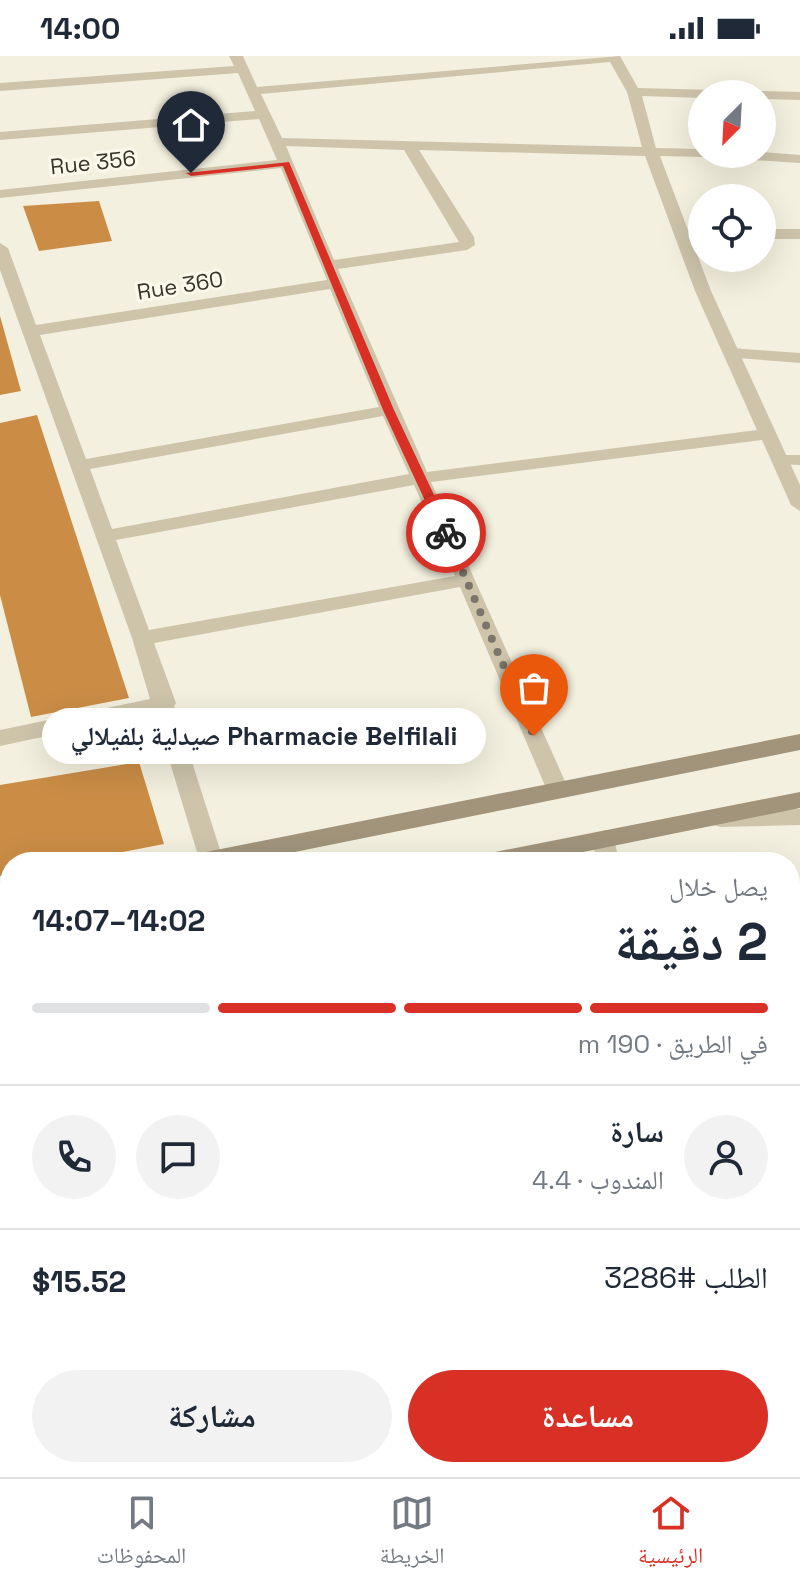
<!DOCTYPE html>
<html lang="ar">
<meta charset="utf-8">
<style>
:root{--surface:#fff;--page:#f2f2f3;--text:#1f2937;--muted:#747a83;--line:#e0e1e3;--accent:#d93025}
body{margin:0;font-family:"Space Grotesk","Noto Naskh Arabic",sans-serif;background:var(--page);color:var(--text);direction:rtl;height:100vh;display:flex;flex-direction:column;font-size:30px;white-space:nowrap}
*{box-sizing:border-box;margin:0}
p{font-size:26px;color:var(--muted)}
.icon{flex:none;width:44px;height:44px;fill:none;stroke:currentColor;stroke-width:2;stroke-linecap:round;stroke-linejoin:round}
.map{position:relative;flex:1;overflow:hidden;direction:ltr}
.panel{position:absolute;left:0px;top:796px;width:800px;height:626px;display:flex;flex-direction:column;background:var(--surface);border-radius:32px 32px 0 0;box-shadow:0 8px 32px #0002;direction:rtl}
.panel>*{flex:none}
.needle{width:52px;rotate:204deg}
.fabs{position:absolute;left:688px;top:24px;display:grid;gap:16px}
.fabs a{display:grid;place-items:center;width:88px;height:88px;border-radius:50%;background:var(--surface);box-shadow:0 8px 32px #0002;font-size:40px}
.pin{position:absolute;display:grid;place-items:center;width:68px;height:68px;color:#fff;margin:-82px -34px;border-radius:50% 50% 50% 0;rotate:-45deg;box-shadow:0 0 8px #0007}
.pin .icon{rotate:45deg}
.courier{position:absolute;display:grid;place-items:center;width:80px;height:80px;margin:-40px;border:6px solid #d93025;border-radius:50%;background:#fff;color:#222;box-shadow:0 2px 10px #0007}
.bubble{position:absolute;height:56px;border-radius:28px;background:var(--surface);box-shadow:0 8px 32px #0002;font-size:26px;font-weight:800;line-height:56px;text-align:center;direction:rtl}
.headline em{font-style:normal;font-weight:800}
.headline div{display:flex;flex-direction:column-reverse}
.headline{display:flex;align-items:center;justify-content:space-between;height:136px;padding:0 32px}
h1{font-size:52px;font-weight:800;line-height:60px}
.bar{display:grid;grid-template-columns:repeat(4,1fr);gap:12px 8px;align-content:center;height:96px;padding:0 32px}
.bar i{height:10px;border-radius:6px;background:var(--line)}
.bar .on{background:var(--accent)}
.bar p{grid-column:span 4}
.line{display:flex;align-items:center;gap:20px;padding:0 32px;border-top:2px solid var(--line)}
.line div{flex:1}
.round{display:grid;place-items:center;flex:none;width:84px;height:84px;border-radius:42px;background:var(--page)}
.primary-button{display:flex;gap:16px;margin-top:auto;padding:16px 32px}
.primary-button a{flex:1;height:92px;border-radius:48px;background:var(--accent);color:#fff;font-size:32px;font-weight:800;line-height:92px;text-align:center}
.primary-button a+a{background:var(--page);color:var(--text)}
.status{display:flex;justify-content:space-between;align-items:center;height:56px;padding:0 40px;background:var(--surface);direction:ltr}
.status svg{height:22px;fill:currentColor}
.menu{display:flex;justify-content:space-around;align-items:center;height:112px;border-top:2px solid var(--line);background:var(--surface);font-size:22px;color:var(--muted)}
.menu a{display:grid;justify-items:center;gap:4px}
.menu .on{color:var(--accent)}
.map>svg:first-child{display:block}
.building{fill:#cb8d46}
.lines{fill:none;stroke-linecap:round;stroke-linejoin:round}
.service{fill:#cdc4aa;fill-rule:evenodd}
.minor{fill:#cdc4aa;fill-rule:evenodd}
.tertiary{fill:#cdc4aa;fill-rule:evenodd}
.secondary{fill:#a1947b;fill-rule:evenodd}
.route{fill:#d93025}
.done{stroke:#7b7669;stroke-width:8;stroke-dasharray:0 14.4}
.labels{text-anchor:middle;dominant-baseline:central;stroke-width:6;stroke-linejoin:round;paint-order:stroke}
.far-street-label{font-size:22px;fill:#3a342a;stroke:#fbf8ec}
</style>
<div class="status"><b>14:00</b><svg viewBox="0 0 49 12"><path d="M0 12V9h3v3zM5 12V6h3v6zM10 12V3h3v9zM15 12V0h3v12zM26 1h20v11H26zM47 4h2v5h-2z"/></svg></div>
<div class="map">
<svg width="800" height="1421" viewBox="0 0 800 1421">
<rect width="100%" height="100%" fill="#f4f0df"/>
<!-- building -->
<g class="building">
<polygon points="99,145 112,185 39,195 23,150"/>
<polygon points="0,260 21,335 0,339"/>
<polygon points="37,359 129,642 31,661 0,539 0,367"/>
<polygon points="139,706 164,788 71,806 10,806 10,818 0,820 0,729"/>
<polygon points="10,986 10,1098 0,1100 0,988"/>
</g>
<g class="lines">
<!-- service -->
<g class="service">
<polygon points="702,173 702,183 682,184 674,179 682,174"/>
<rect x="762" y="173" width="38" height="10"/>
<polygon points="731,292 800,297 800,307 725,301 723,297"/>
<polygon points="780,399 800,399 800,409 774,408 771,404"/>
</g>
<!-- minor -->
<g class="minor">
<path d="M229 0H243L257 31 620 0 638 32 716 34 723 38H702V42L642 40 656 92 702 93V98H708L702 101 660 100 711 235 800 429V455L791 449 762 384 431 426 568 732 565 738H549L546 732 460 531 154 587 176 647 174 650 224 806H200L155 657 0 690V674L150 643 132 582 0 214V187L8 192 36 269 327 224 281 112 0 142V134L277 104 259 63 0 84V76L255 55 238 17 0 35V27L234 10ZM610 6 627 36 642 91 282 82 261 38ZM286 90 404 94 459 186 334 204ZM419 94 645 100 695 235 757 374 427 416 338 213 467 194 475 189 474 181ZM330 233 379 351 86 403 40 279ZM383 360 409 418 112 473 90 413ZM414 429 455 520 149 574 116 484Z"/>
<polygon points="762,35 800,36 800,44 762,43 762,38 756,38"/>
<polygon points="762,96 800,99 800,107 721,102 714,98"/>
<polygon points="800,753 800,769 721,771 713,769 710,763 713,757 721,755"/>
<polygon points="605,774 613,777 619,806 595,806 594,783 597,777"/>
<polygon points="790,1184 800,1185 800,1211 790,1210"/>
<polygon points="10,1345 10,1375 0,1376 0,1346"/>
<polygon points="34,1412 64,1412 63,1421 33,1421"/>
<polygon points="316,1412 348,1412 345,1421 313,1421"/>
</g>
<!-- tertiary -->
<g class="tertiary">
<polygon points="0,1260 10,1264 10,1293 0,1289"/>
<polygon points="237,1412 280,1412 283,1421 240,1421"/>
</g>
<!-- secondary -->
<g class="secondary">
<polygon points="800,678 800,694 245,806 189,806 193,800 201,797"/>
<polygon points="800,736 800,752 534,806 478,806 482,800 490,797"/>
<polygon points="10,832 10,850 0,852 0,834"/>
<polygon points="10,893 10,913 0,915 0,895"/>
</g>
</g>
<!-- route -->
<polygon class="route" points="289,106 394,354 452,477 450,480 440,477 383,354 283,110 191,120 186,117"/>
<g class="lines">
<!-- done -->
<polyline class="done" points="446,477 534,680"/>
</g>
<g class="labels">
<!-- far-street labels -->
<g class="far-street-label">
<text transform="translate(93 106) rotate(-6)">Rue 356</text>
<text transform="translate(180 229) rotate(-9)">Rue 360</text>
</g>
</g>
</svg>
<div class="fabs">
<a><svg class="needle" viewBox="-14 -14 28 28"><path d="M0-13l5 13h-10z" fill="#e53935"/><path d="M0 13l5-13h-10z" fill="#747a83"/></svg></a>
<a><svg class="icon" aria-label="locate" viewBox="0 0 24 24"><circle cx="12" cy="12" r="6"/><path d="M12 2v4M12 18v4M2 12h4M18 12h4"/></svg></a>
</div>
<div class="pin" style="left:534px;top:680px;background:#ea580c"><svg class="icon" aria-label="bag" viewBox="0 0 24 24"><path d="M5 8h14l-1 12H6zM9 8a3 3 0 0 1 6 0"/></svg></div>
<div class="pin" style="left:191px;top:117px;background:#1f2937"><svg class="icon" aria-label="home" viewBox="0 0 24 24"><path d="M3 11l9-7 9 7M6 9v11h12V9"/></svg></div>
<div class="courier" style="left:446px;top:477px"><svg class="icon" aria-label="bike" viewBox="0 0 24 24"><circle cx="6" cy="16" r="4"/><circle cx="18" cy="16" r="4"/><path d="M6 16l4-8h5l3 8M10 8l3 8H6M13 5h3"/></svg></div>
<div class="bubble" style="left:42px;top:652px;width:444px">Pharmacie Belfilali صيدلية بلفيلالي</div>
<section class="panel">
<div class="headline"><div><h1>2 دقيقة</h1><p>يصل خلال</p></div><em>14:02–14:07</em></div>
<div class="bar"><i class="on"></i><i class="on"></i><i class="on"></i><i></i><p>في الطريق · 190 m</p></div>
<div class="line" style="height:144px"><a class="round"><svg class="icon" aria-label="person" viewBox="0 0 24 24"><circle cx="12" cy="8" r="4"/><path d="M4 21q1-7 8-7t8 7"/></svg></a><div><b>سارة</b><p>المندوب · 4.4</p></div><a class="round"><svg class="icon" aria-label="chat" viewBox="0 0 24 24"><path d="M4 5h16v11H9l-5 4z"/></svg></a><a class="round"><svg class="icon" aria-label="phone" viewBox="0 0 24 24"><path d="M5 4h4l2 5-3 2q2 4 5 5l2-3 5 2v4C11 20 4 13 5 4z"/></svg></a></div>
<div class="line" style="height:104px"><div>الطلب #3286</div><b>$15.52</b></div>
<div class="primary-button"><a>مساعدة</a><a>مشاركة</a></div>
</section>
</div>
<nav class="menu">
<a class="on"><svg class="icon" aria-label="home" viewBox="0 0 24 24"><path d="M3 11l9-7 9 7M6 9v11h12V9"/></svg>الرئيسية</a>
<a><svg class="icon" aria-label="map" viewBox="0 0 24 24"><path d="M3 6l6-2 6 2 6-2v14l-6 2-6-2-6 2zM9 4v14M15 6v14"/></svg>الخريطة</a>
<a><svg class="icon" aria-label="saved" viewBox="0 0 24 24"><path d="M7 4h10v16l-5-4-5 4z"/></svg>المحفوظات</a>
</nav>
